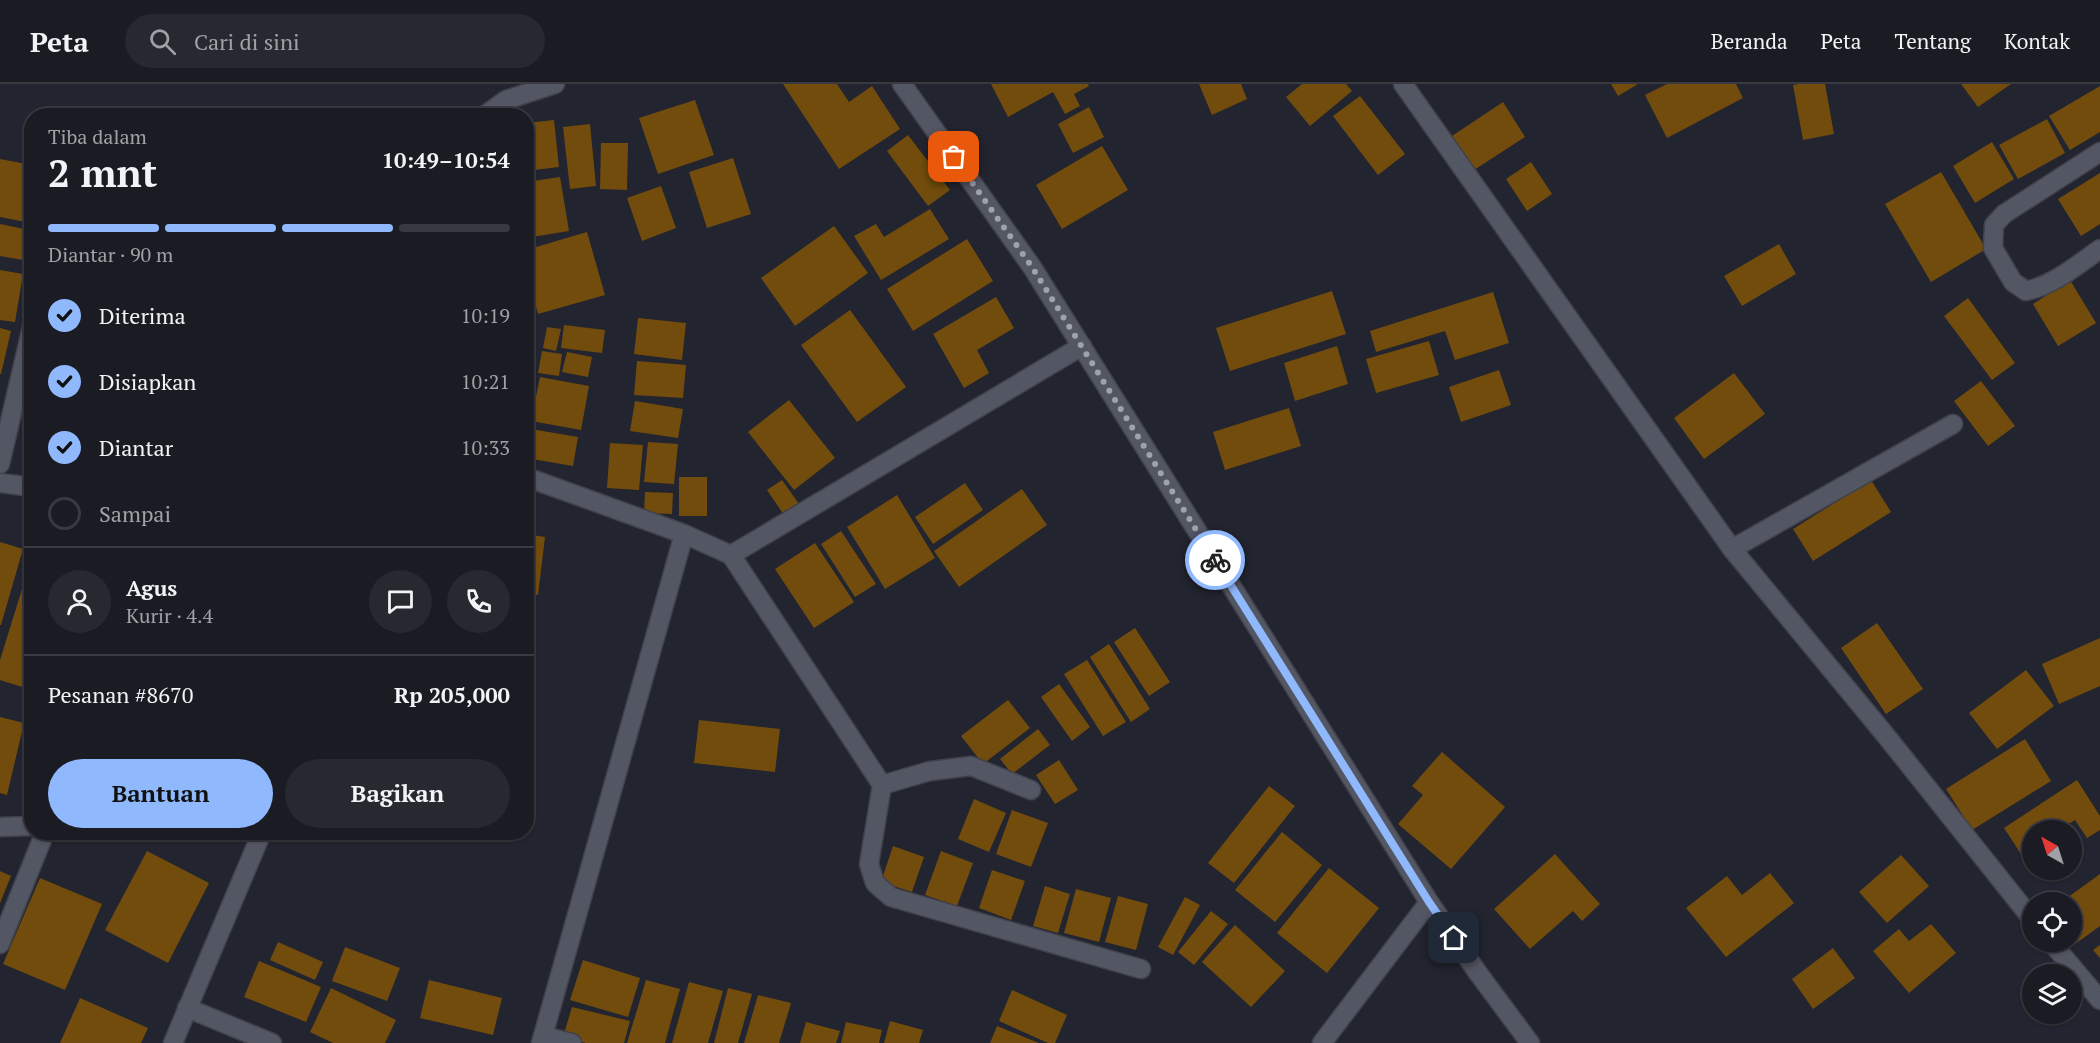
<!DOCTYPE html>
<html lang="id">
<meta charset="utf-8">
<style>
:root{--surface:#1a1b23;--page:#272830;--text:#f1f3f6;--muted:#9fa1a6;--line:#383941;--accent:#8fb8fd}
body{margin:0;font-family:"PT Serif",serif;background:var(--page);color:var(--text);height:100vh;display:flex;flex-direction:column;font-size:22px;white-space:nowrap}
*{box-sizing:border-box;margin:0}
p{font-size:20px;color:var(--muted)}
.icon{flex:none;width:33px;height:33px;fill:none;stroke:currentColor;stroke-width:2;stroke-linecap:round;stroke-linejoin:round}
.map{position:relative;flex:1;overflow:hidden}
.details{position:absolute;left:24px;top:24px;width:510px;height:732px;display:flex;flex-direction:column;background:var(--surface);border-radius:24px;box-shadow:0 2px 4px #0004,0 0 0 2px var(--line)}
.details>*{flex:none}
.needle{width:39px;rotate:321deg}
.fabs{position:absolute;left:2022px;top:736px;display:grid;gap:12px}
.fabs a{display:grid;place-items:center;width:60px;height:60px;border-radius:50%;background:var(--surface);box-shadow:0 2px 4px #0004,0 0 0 2px var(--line);font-size:30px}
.pin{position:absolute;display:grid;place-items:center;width:51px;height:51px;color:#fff;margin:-26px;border-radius:12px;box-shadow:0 3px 9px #0006}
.courier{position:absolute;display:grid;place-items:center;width:60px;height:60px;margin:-30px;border:4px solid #8fb8fd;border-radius:50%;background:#fff;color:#222;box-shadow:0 2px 8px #0007}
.overview em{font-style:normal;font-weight:700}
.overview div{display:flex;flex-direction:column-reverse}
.overview{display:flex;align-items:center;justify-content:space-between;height:102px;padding:0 24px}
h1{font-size:39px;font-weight:700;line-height:45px}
.bar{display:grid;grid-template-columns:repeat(4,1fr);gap:9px 6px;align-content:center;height:72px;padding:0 24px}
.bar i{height:8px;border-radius:4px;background:var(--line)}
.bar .selected{background:var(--accent)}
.bar p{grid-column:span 4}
.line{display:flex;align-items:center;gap:15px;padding:0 24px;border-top:2px solid var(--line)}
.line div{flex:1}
.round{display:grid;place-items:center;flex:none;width:63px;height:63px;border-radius:32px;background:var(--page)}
ol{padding:0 24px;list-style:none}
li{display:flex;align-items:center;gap:18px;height:66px}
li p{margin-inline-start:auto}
li .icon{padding:6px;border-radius:50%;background:var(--accent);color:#111;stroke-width:4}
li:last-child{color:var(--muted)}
li i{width:33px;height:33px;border:3px solid var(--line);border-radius:50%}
.cta{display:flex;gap:12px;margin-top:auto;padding:12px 24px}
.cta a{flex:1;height:69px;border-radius:36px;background:var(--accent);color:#111;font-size:24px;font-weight:700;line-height:69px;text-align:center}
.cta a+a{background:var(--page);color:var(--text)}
header{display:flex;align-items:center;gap:36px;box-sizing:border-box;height:84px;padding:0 30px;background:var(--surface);border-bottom:2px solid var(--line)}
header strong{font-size:28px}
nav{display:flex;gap:33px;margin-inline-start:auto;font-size:21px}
.search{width:420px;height:54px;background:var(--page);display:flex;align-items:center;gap:15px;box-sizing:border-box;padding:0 21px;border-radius:33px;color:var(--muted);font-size:22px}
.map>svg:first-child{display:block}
.building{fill:#724c0c}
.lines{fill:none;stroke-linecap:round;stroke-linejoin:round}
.minor-casing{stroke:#40414b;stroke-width:21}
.tertiary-casing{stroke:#40414b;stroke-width:21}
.minor{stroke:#535663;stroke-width:18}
.tertiary{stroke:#535663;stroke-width:18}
.done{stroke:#a0a2ab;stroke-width:6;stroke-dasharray:0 10.8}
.route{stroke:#8fb8fd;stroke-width:8}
</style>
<header>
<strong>Peta</strong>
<div class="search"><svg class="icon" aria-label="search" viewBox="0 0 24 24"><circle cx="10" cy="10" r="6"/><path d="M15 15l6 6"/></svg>Cari di sini</div>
<nav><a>Beranda</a><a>Peta</a><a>Tentang</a><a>Kontak</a></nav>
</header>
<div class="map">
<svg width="2100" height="959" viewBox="0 0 2100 959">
<rect width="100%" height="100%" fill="#22242f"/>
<!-- building -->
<g class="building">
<polygon points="783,0 837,0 849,18 872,2 900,45 839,85"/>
<polygon points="991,0 1088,0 1089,2 1074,10 1080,22 1065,30 1053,8 1008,33"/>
<polygon points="1199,0 1241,0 1247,15 1212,31"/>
<polygon points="1302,0 1346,0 1352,7 1310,42 1286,13"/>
<polygon points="1611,0 1638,0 1618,12"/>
<polygon points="1667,0 1736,0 1743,14 1667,54 1645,11"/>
<polygon points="1799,0 1825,0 1834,50 1803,56 1793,1"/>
<polygon points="1961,0 2011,0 1978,23"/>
<polygon points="2100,2 2100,48 2070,66 2049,32"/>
<polygon points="1360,12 1405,70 1378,91 1333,32"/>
<polygon points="695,16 714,71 658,90 639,34"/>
<polygon points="1503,18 1525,53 1474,86 1452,52"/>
<polygon points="1089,23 1104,53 1073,69 1058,40"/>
<polygon points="2047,35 2065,69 2018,95 1999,61"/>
<polygon points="554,36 559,83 526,87 526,39"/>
<polygon points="590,40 596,102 570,105 563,43"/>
<polygon points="908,51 950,106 928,122 887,67"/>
<polygon points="1992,58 2014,95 1975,119 1953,82"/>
<polygon points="601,59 628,59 627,106 600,105"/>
<polygon points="1102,62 1128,106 1062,145 1036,101"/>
<polygon points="733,74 751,130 707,144 689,88"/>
<polygon points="0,75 32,81 31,139 0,133"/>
<polygon points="1531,78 1552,110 1527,127 1506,95"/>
<polygon points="1941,88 1986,165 1931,198 1885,120"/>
<polygon points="2100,89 2100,140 2081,152 2058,115"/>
<polygon points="560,93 569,147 526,154 526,98"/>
<polygon points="661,102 676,144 642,157 627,114"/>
<polygon points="930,125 949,155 881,196 854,152 876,140 884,153"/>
<polygon points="0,140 29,146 23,176 0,172"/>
<polygon points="834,142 868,189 795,242 761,194"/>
<polygon points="587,148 605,211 538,230 532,207 526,209 526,166"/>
<polygon points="967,155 993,197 913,247 887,205"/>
<polygon points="1779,160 1796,190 1742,222 1724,192"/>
<polygon points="0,186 23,190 15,238 0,236"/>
<polygon points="2070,196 2096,239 2058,262 2033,220"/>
<polygon points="1332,207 1346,250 1230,287 1216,244"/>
<polygon points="1493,208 1509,259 1455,276 1445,247 1376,268 1370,247"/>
<polygon points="996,213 1014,244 977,266 989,289 964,304 933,250"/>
<polygon points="1968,214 2015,279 1992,296 1944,232"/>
<polygon points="850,226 906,303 857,338 801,261"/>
<polygon points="638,234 686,239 682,276 634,270"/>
<polygon points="564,241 605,246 602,269 561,264"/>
<polygon points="547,243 561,245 556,267 543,264"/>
<polygon points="0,244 11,247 1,290 0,290"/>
<polygon points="1429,257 1439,291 1376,309 1366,275"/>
<polygon points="1337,262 1348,300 1295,317 1284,279"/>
<polygon points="542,267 562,270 559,292 538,289"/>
<polygon points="567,268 592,273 588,293 562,288"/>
<polygon points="637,277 686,281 683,314 634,311"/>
<polygon points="526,279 535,281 527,313 526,312"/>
<polygon points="1499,286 1511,321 1461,338 1449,303"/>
<polygon points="1734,289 1765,330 1704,375 1674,334"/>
<polygon points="540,293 589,302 581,346 531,337"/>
<polygon points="1981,297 2015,342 1988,362 1954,317"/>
<polygon points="789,316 835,374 794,406 748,348"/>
<polygon points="635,317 683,325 678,354 630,347"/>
<polygon points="1289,324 1301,362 1225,386 1213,348"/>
<polygon points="531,345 578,353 573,382 526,374"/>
<polygon points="30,355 32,355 32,373 28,372"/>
<polygon points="648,358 678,360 674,400 644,398"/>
<polygon points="610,359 643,361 639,406 607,404"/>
<rect x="679" y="393" width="28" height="39"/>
<polygon points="782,396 799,420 784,431 767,406"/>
<polygon points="1871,396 1891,428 1813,477 1793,445"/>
<polygon points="965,399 983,426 933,460 915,433"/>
<polygon points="1022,405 1047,441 959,503 934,467"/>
<polygon points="645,408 673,409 672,430 644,429"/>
<polygon points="897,411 935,474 885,505 847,443"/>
<polygon points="841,447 876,500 855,513 821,460"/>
<polygon points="526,450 545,453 538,511 526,510"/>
<polygon points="0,458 23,465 1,541 0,541"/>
<polygon points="815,459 854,518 814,544 775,485"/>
<polygon points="32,473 32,606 0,596 0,576"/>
<polygon points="1877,539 1923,605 1886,630 1841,564"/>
<polygon points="1135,544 1170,598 1149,612 1114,558"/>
<polygon points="2100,554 2100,602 2059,620 2042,580"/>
<polygon points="1109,560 1150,625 1131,638 1090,573"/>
<polygon points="1087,576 1126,638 1103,652 1064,590"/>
<polygon points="2026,586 2054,622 1997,665 1969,629"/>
<polygon points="1059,600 1090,643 1072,657 1041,613"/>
<polygon points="1008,616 1030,644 983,680 961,652"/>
<polygon points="0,633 24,639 7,711 0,709"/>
<polygon points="699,636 780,645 775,688 694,679"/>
<polygon points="1038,645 1050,661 1012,690 1000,675"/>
<polygon points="2025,655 2051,697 1972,746 1946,705"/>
<polygon points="1442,668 1505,723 1451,785 1398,740 1423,711 1412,702"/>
<polygon points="1059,676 1078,706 1055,720 1036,691"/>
<polygon points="2077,696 2100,732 2100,746 2087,754 2075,736 2058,747 2032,747 2032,763 2021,770 2004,744"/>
<polygon points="1269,702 1295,722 1234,799 1208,779"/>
<polygon points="974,715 1006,729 989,768 958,755"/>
<polygon points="1012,726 1048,739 1031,783 996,770"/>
<polygon points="1282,748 1322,781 1275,838 1235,806"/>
<polygon points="893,762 924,773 912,808 881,798"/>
<polygon points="147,767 209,799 168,879 105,846"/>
<polygon points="941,767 973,779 957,822 925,811"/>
<polygon points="1555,770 1600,820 1582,837 1573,827 1530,865 1494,825"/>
<polygon points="1901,771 1929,802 1887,839 1859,808"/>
<polygon points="1329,784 1379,824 1327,889 1277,849"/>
<polygon points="992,786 1025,797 1011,836 979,824"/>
<polygon points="0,787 11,792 0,819"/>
<polygon points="1770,789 1794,819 1726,873 1686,824 1727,792 1742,811"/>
<polygon points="2100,790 2100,842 2071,863 2067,858 2072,858 2072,819 2060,819"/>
<polygon points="40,794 102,820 65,906 3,880"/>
<polygon points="1045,802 1070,810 1058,849 1033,842"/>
<polygon points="1076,805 1111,814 1099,858 1064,849"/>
<polygon points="1118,812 1148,820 1136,866 1105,858"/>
<polygon points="1185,813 1200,821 1173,871 1158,863"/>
<polygon points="1211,827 1228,840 1194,881 1178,868"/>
<polygon points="1931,840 1956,869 1909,909 1873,867 1899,845 1909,857"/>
<polygon points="1235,841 1285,887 1251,923 1202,878"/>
<polygon points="278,858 323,878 315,896 270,876"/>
<polygon points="2100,861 2100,874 2093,866"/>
<polygon points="345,863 400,884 387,917 332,897"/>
<polygon points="1833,864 1855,894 1813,925 1792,895"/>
<polygon points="583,876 640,894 628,933 570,916"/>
<polygon points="259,877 321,903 306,938 244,913"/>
<polygon points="429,896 502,914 493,951 420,934"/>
<polygon points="646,896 680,905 665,959 627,959"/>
<polygon points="689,898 723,907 708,959 672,959"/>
<polygon points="331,904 396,936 385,959 333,959 310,948"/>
<polygon points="728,904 752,910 738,959 714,959"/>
<polygon points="1012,906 1067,931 1055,959 1048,959 999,937"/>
<polygon points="758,911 791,919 779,959 744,959"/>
<polygon points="80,914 148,944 141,959 60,959"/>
<polygon points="572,923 630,937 624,959 586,959 563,953"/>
<polygon points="890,937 923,946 919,959 884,959"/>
<polygon points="806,938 840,947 836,959 800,959"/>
<polygon points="846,938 882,946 879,959 841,959"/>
<polygon points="997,942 1039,959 990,959"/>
</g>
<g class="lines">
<!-- minor casing -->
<g class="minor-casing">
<g id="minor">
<polyline points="1403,0 1732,465 1887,653 2032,835"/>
<polyline points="484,32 506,16 555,0"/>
<path d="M2100 68 2004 130 1994 141 1993 164 2013 198 2026 207C2054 201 2077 181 2100 165"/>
<polyline points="0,380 32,243"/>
<polyline points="526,393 684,450 731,471 882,701 930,687 971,682 1031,706"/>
<polyline points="0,399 32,403"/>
<polyline points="1732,465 1953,340"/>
<polyline points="731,471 1082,262"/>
<polyline points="882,701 869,780 875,799 891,813 1141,885"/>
<polyline points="0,743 32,742"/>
<polyline points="2051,858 2100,916"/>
<polyline points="0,860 45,748"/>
<polyline points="187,924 272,959"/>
<polyline points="543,952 572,959"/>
<polyline points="173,959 262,748"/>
<polyline points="541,959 684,450"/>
<polyline points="1322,959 1429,818"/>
</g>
</g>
<!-- tertiary casing -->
<g class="tertiary-casing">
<polyline id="tertiary" points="902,0 1032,183 1429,818 1478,889 1530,959"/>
</g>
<!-- minor -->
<use href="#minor" class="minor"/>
<!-- tertiary -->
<use href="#tertiary" class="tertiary"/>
</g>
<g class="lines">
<!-- done -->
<polyline class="done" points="954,73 1032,183 1215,476"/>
<!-- route -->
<polyline class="route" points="1215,476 1429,818 1454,854"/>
</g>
</svg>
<div class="fabs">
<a><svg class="needle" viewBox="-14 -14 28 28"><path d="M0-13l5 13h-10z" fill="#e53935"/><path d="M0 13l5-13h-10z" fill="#9fa1a6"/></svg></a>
<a><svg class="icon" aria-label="locate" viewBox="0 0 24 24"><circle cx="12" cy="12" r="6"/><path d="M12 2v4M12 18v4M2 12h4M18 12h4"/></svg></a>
<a><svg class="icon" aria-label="layers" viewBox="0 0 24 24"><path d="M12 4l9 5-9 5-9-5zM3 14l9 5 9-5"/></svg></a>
</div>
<div class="pin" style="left:954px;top:73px;background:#ea580c"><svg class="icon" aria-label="bag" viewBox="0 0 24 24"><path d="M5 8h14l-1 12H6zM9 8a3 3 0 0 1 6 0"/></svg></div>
<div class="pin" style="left:1454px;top:854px;background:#1f2937"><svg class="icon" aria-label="home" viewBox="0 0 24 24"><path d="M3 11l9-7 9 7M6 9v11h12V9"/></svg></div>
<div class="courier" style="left:1215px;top:476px"><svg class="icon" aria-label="bike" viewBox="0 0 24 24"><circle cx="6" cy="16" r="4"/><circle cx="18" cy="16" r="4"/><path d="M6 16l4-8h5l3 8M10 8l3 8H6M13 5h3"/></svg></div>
<section class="details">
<div class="overview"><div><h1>2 mnt</h1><p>Tiba dalam</p></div><em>10:49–10:54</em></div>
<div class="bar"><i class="selected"></i><i class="selected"></i><i class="selected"></i><i></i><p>Diantar · 90 m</p></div>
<ol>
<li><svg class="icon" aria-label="check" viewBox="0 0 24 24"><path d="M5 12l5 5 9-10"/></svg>Diterima<p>10:19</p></li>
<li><svg class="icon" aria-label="check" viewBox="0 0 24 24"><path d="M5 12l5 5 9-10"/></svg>Disiapkan<p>10:21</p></li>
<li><svg class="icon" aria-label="check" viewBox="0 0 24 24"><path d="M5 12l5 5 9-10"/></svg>Diantar<p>10:33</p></li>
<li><i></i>Sampai</li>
</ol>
<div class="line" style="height:108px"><a class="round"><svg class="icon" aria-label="person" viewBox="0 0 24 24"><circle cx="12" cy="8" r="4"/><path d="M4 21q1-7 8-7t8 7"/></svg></a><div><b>Agus</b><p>Kurir · 4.4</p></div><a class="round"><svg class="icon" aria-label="chat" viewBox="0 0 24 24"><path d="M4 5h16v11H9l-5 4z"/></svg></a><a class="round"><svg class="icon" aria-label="phone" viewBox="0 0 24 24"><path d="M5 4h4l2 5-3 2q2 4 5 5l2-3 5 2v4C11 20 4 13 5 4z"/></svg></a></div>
<div class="line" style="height:78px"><div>Pesanan #8670</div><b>Rp 205,000</b></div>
<div class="cta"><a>Bantuan</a><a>Bagikan</a></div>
</section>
</div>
